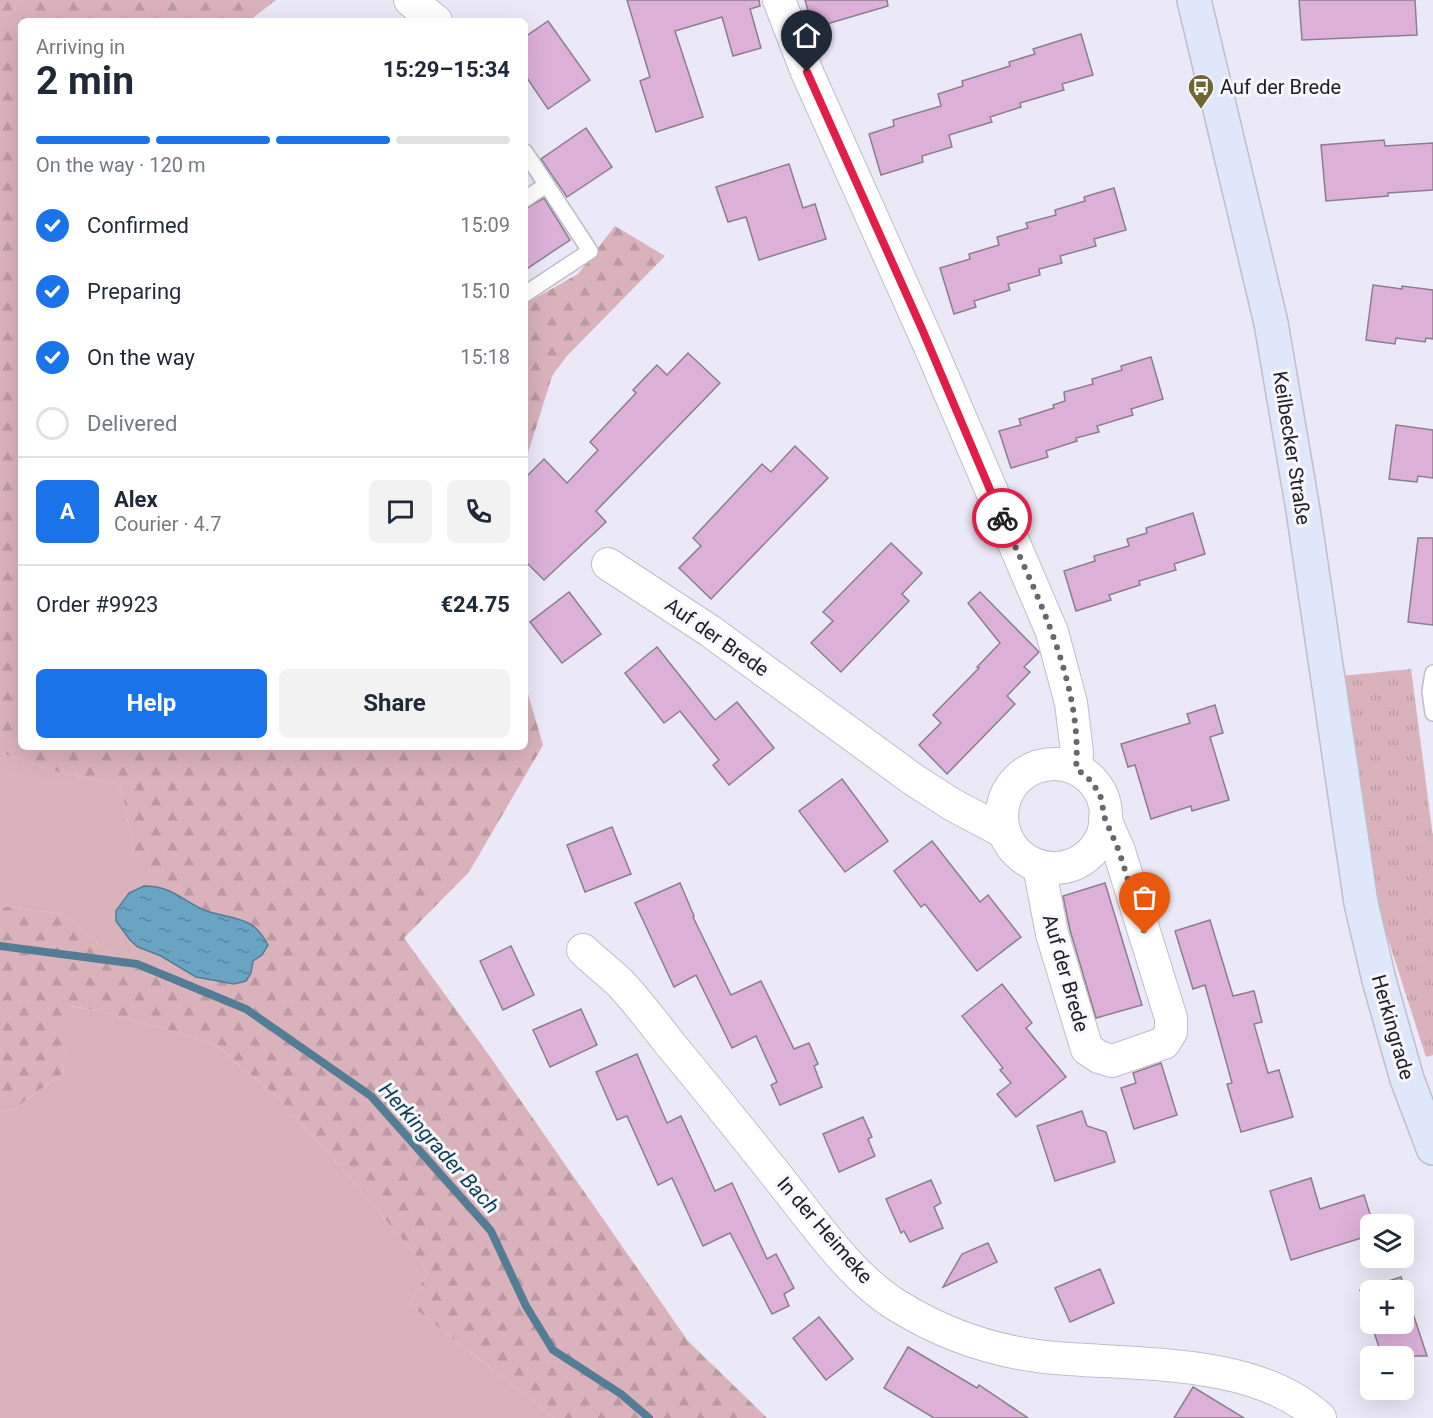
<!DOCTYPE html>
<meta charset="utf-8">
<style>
:root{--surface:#fff;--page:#f2f2f3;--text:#1f2937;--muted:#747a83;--line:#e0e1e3;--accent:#1a73e8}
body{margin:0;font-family:Roboto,sans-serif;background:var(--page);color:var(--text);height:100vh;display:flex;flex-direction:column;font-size:22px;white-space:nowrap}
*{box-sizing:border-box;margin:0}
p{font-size:20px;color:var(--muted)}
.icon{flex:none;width:33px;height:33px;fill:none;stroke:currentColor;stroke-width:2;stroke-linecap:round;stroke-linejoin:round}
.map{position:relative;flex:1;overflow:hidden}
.drawer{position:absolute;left:18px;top:18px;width:510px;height:732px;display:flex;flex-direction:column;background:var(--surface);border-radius:9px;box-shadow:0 6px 24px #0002}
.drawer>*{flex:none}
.tools{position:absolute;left:1360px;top:1214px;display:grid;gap:12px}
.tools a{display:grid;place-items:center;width:54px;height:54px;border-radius:9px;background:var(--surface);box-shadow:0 6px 24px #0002;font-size:30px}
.pin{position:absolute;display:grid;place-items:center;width:51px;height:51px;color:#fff;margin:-62px -26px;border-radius:50% 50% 50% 0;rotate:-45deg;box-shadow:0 0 6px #0007}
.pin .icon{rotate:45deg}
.courier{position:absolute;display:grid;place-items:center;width:60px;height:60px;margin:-30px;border:4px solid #e11d48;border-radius:50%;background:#fff;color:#222;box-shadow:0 2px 8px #0007}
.overview em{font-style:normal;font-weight:700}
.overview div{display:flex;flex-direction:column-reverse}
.overview{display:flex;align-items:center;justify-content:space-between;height:102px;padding:0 18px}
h1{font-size:39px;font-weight:700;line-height:45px}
.bar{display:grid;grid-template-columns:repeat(4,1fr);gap:9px 6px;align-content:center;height:72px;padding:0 18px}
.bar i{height:8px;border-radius:4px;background:var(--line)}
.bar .active{background:var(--accent)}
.bar p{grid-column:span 4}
.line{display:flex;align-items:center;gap:15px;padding:0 18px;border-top:2px solid var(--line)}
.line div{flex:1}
.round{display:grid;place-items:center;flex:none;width:63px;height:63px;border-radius:9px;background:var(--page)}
ol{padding:0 18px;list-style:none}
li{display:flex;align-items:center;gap:18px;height:66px}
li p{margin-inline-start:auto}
li .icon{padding:6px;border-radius:50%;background:var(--accent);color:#fff;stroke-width:4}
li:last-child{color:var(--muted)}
li i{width:33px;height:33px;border:3px solid var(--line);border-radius:50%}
.action{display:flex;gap:12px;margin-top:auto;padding:12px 18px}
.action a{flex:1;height:69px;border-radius:9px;background:var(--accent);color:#fff;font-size:24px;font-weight:700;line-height:69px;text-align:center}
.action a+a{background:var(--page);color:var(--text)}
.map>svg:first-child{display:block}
.green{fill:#dab2bb}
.forest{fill:url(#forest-firs)}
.park{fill:url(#park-tufts)}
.water{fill:url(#water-ripples);stroke:#537d94;stroke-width:1.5}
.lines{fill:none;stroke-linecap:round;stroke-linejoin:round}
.stream{stroke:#537d94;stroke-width:8}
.building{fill:#ddb0d9;stroke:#8b7f8a;stroke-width:1.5;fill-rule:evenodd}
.service-casing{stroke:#c0bdcb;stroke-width:18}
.minor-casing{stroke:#c0bdcb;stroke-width:34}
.secondary-casing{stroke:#c0bdcb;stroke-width:36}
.service{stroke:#fff;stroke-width:15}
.minor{stroke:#fff;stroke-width:32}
.secondary{stroke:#dfe8fb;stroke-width:33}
.done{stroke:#68666e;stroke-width:6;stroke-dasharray:0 10.8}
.route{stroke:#e11d48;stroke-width:8}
.labels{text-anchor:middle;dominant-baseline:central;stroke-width:6;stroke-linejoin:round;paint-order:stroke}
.poi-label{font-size:20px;fill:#212025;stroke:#f8f7fd;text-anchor:start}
.street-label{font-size:20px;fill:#212025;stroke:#f8f7fd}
.water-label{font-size:21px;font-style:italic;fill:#0f4258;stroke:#f8f7fd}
</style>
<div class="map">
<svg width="1433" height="1418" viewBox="0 0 1433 1418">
<defs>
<pattern id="forest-firs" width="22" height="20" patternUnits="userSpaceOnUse" patternTransform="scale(1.5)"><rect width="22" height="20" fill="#dab2bb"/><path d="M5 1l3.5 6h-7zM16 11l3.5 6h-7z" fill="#bb99a1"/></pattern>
<pattern id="park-tufts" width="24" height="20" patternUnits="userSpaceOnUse" patternTransform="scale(1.5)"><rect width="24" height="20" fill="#dab2bb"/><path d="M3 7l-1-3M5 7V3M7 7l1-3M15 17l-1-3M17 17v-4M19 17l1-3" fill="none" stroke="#bb99a1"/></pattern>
<pattern id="water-ripples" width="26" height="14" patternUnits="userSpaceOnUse" patternTransform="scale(1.5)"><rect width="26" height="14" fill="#69a5c3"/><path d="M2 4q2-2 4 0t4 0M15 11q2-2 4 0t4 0" fill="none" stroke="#56869e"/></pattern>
</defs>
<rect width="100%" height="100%" fill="#ebe8f7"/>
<!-- green -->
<g class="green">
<polygon points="0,753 59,772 121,785 134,853 210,937 212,990 175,985 115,959 64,914 0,906"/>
<polygon points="70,1006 99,1011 156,1026 217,1046 277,1097 346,1173 412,1251 428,1273 409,1304 554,1418 0,1418 0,1112 14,1109 63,1073"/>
</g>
<!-- forest -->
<g class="forest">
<polygon points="0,0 276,0 249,21 21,21 21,747 525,747 525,684 543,745 469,872 404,938 491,1058 688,1341 767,1418 554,1418 409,1304 428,1273 412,1251 346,1173 277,1097 217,1046 156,1026 99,1011 71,1006 63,1073 14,1109 0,1112 0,906 64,914 115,959 175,985 212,989 210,937 156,891 134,853 121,785 59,772 0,753"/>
<polygon points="615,226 665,256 566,357 552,376 528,453 525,457 525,304 578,274"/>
</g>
<!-- park -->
<polygon class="park" points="1411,669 1433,837 1433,1055 1426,1057 1380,914 1341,676"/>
<!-- water -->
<path class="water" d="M144 886C172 886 181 900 204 910 219 916 236 916 250 924 258 929 264 937 268 945L262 955 253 961 251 973 246 981 234 984 196 977 161 956 138 947 130 940 116 921V911L129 893Z"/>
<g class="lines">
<!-- stream -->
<polyline class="stream" points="0,946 137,964 246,1009 371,1096 491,1231 526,1306 553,1350 621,1394 649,1418"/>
</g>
<!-- building -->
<g class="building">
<polygon points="627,0 759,0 760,6 750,9 761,48 733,56 722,17 675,31 703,117 656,132 640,81 650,77"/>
<polygon points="805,0 887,0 888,6 813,28"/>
<polygon points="1299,0 1415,0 1417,35 1302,40"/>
<polygon points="548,21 590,80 548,109 525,75 525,37"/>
<polygon points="1081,34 1093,75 1062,84 1064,90 1020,103 1021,107 990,117 992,122 949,135 952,147 922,156 923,162 881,175 869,134 894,126 893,120 941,106 938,94 963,86 962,81 1010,66 1009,62 1035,54 1033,49"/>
<polygon points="586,128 612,167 567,197 541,159"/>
<polygon points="1384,140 1385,146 1433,143 1433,190 1388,193 1388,196 1326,201 1321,145"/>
<polygon points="789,164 803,208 815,204 826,239 759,260 746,217 728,222 716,187"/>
<polygon points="1114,188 1126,230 1094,239 1096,246 1060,256 1062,263 1039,269 1040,275 1008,284 1010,290 974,301 976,307 954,314 940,268 970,259 969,254 999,245 997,237 1028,228 1026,223 1056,215 1055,210 1085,201 1084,197"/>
<polygon points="544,198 570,240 525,270 525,209"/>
<polygon points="1373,285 1402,289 1402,286 1433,290 1433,339 1426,338 1425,342 1396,338 1395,344 1366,340"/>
<polygon points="688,353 720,383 596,511 606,522 544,580 525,561 525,478 544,459 567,483 598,450 590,442 636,393 633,390 657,365 667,375"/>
<polygon points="1151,357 1163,399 1131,409 1133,415 1097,426 1099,432 1076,438 1077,441 1046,451 1048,457 1011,468 999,431 1021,425 1019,419 1054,408 1053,405 1065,401 1064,392 1093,384 1092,379 1122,370 1121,366"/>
<polygon points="1396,425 1433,430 1433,478 1418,476 1417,482 1389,479"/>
<polygon points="795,446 828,478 711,599 679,568 701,546 693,538 762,464 771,472"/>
<polygon points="1193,513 1205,554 1174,564 1176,570 1139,581 1140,585 1109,595 1111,600 1076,611 1064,571 1095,561 1094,556 1129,546 1127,539 1147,533 1146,528"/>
<polygon points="1418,538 1433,538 1433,625 1408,622"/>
<polygon points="891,543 922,573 902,594 909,601 841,672 811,643 833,621 823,612"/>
<polygon points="569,592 601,634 562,663 530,622"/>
<polygon points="980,592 1039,652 1024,667 1030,672 1007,696 1015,704 947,774 919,745 941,723 933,715 979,668 977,667 1000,643 968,603"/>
<polygon points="657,647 715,720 737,702 774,748 729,785 713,765 719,760 680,711 664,723 625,673"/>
<polygon points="1215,705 1223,733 1210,737 1229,800 1192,811 1191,806 1151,819 1135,765 1128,767 1121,744 1190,723 1187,714"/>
<polygon points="842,779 888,841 845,872 799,811"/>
<polygon points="612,827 631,874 585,892 567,845"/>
<polygon points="932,841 980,902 988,895 1021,937 977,971 925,904 921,907 894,871"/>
<polygon points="680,883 694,916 693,917 731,995 761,981 794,1049 809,1043 818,1064 814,1066 822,1087 780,1105 771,1085 777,1082 756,1036 732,1048 696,975 674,987 635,903"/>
<polygon points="1105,883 1142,1005 1096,1018 1070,930 1063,896"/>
<polygon points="1210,920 1233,996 1254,991 1262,1022 1254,1024 1268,1073 1279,1070 1293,1117 1241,1132 1227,1084 1232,1083 1205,985 1193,989 1175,931"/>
<polygon points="511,946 534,995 503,1010 480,961"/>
<polygon points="1002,984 1032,1023 1026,1028 1066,1077 1016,1117 997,1094 1011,1083 1000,1070 1003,1068 962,1016"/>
<polygon points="581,1009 597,1045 550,1067 533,1030"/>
<polygon points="637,1054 667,1123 681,1116 715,1191 732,1183 767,1259 776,1254 794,1288 784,1294 789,1306 772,1314 730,1233 703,1246 672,1178 658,1185 627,1116 617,1120 596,1072"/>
<polygon points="1161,1063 1177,1115 1134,1129 1121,1088 1136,1083 1133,1073"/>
<polygon points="1082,1111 1087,1126 1106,1132 1115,1162 1055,1181 1037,1126"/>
<polygon points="863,1117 872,1137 868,1139 875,1156 839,1172 823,1134"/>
<polygon points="1311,1178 1320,1209 1364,1195 1371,1217 1371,1235 1291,1260 1270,1191"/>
<polygon points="931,1180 941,1203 934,1207 943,1228 910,1242 904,1231 901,1233 886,1199"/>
<polygon points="988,1243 997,1262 943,1287 962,1254"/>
<polygon points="1100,1269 1114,1303 1070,1322 1055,1288"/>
<path d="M1401 1277 1427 1356H1382L1360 1290ZM1371 1290H1404V1323H1371Z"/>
<polygon points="819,1317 853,1359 826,1380 793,1338"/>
<polygon points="908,1347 977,1388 979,1385 1028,1418 934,1418 884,1388"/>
<polygon points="1193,1387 1244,1418 1174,1418"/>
</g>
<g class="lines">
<!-- service casing -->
<g class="service-casing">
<g id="service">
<polyline points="525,152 590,251 525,294"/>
<polyline points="525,199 546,185"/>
<polyline points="1433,673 1430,691 1433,713"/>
</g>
</g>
<!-- minor casing -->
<g class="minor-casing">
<g id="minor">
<polyline points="410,0 436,21"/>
<polyline points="779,0 807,72 931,349 1052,632 1071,703 1077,752 1076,768"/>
<polyline points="608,564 710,631 914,780 953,805 1004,832"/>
<circle cx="1054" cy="816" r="52"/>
<polyline points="1039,866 1052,934 1087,1049 1099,1057 1112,1061 1164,1043 1171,1032 1171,1018 1119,851 1105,819"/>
<path d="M583 950C595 962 609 972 621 984 639 1003 655 1025 671 1045 709 1091 747 1138 784 1185 816 1225 854 1280 898 1306 943 1334 992 1351 1045 1357 1130 1366 1254 1356 1320 1418"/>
</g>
</g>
<!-- secondary casing -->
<g class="secondary-casing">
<polyline id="secondary" points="1194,0 1271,323 1303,510 1361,903 1379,980 1407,1079 1433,1148"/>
</g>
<!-- service -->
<use href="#service" class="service"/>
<!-- minor -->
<use href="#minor" class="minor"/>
<!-- secondary -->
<use href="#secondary" class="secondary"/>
</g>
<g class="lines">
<!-- done -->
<path class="done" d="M1002 518C1036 592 1083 685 1076 768L1090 780 1100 794 1105 819 1119 851 1145 934"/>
<!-- route -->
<polyline class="route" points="807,72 922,329 1002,518"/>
</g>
<!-- icons -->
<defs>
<g id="bus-pin" transform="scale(1.35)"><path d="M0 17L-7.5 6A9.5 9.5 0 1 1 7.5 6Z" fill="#6f6633" stroke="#f8f7fd"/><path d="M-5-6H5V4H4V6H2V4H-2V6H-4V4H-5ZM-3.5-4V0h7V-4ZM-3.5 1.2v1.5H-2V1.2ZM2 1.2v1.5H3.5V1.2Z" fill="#fff"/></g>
</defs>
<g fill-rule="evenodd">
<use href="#bus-pin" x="1201" y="87"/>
</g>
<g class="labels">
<!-- poi labels -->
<g class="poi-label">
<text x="1220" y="87">Auf der Brede</text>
</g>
<!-- street labels -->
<g class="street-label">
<text transform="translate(1292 448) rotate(81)">Keilbecker Straße</text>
<text transform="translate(717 637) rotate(35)">Auf der Brede</text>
<text transform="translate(1066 973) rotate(74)">Auf der Brede</text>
<text transform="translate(1393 1027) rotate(74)">Herkingrade</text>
<text transform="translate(825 1230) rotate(49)">In der Heimeke</text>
</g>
<!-- water labels -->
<g class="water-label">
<text transform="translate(439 1148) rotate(48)">Herkingrader Bach</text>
</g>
</g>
</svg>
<div class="tools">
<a><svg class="icon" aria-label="layers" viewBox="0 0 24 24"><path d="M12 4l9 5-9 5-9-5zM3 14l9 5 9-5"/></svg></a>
<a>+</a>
<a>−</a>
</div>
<div class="pin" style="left:1145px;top:934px;background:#ea580c"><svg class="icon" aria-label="bag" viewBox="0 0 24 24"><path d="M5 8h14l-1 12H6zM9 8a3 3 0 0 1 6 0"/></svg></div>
<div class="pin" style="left:807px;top:72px;background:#1f2937"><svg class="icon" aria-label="home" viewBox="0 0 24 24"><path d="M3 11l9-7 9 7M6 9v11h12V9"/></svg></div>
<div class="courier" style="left:1002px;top:518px"><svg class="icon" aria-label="bike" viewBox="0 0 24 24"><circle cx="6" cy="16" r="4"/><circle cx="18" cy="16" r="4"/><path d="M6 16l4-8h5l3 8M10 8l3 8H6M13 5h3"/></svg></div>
<section class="drawer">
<div class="overview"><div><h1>2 min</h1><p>Arriving in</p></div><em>15:29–15:34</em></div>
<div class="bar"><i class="active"></i><i class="active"></i><i class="active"></i><i></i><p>On the way · 120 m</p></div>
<ol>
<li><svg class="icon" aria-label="check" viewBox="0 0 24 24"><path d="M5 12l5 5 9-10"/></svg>Confirmed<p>15:09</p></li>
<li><svg class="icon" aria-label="check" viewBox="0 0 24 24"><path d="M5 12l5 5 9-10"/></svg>Preparing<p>15:10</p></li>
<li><svg class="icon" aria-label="check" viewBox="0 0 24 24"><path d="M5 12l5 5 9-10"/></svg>On the way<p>15:18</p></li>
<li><i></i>Delivered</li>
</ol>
<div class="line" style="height:108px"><b class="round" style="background:var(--accent);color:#fff">A</b><div><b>Alex</b><p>Courier · 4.7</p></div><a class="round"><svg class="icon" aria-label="chat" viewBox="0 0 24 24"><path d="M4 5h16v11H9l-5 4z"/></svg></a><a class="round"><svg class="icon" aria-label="phone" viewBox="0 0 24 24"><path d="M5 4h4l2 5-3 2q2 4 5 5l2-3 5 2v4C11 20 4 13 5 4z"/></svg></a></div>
<div class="line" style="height:78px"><div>Order #9923</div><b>€24.75</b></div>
<div class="action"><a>Help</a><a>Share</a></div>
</section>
</div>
